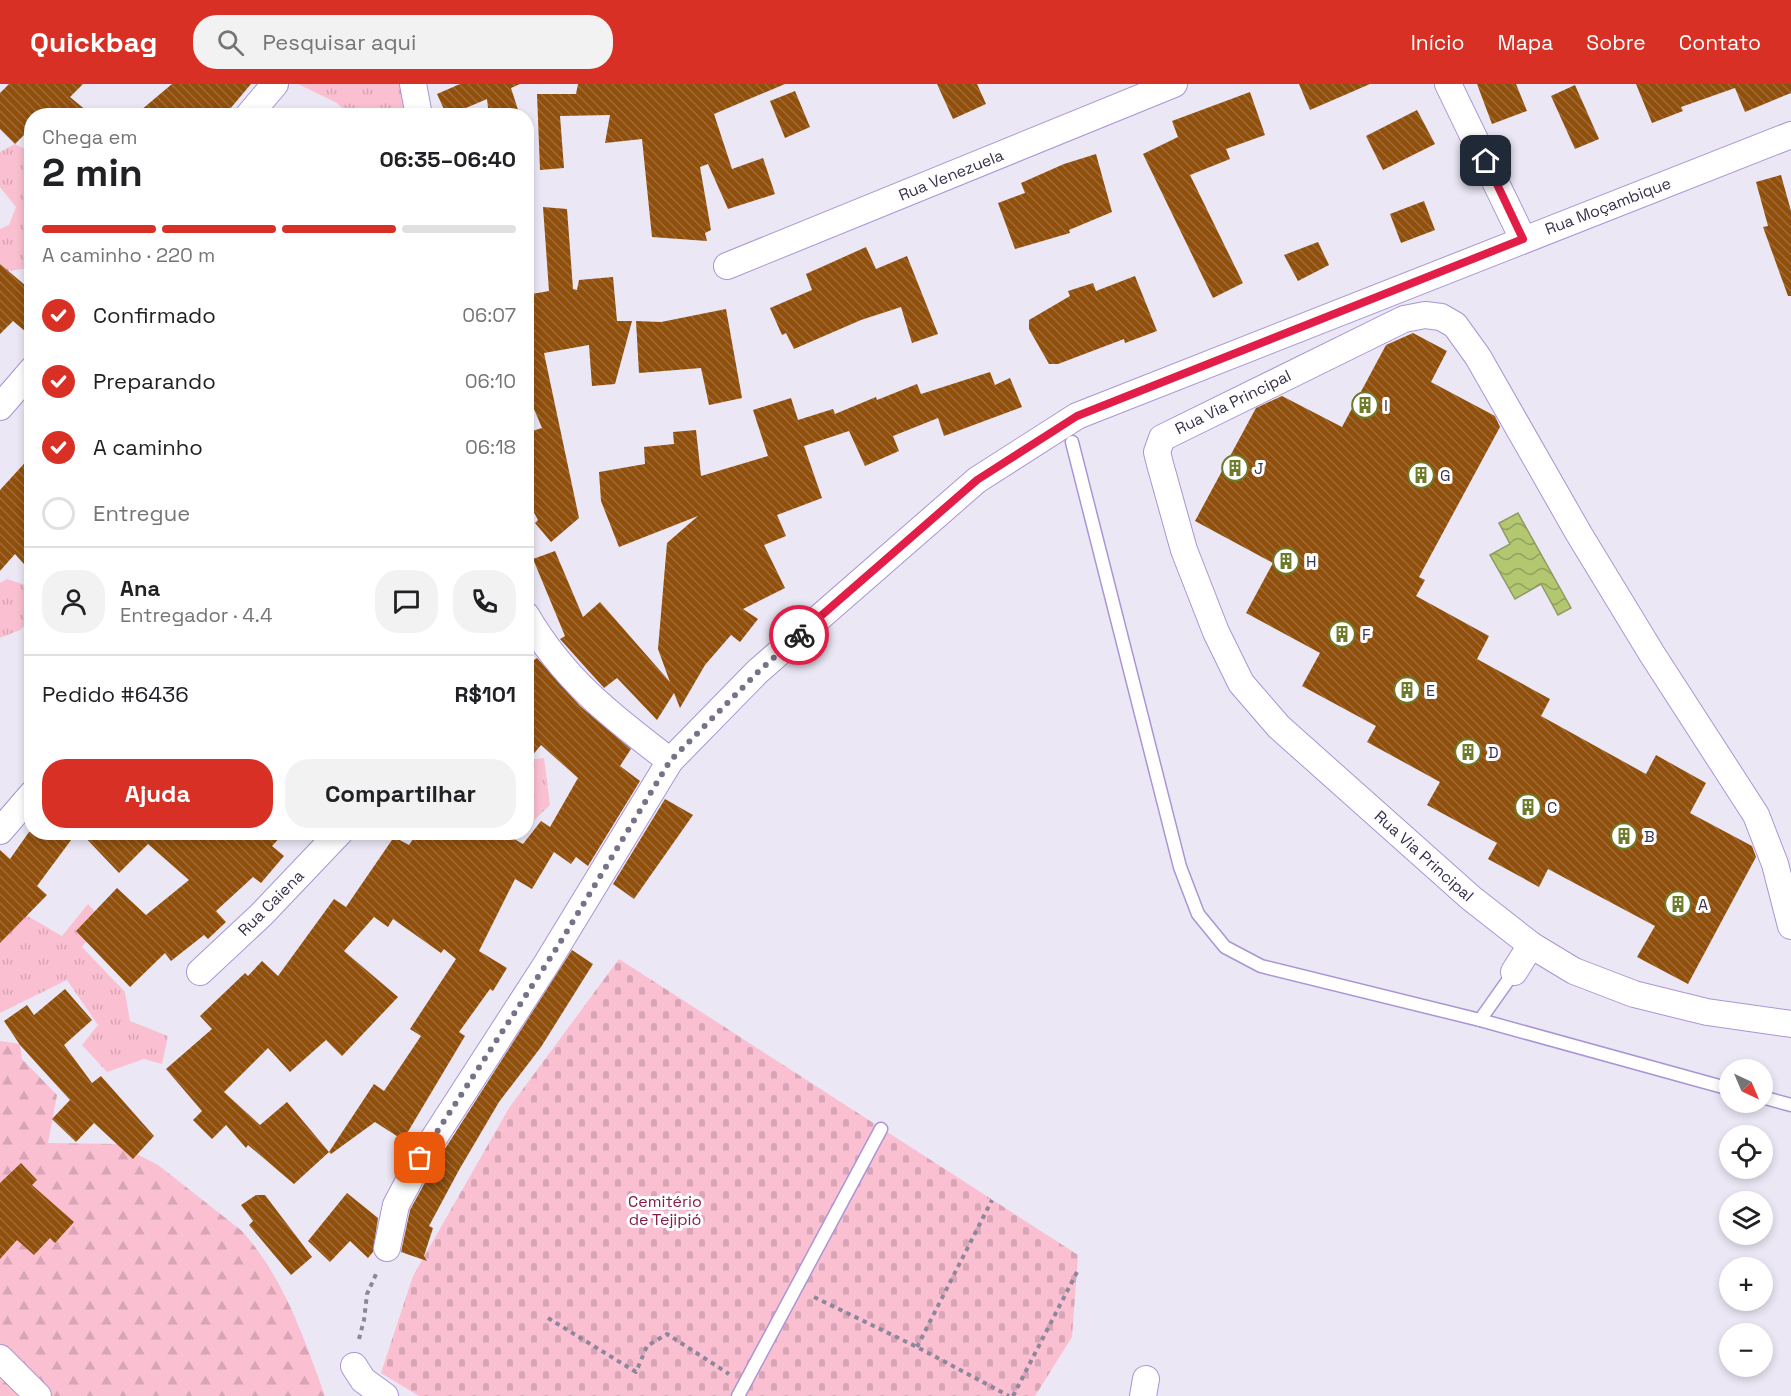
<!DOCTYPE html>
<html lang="pt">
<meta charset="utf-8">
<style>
:root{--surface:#fff;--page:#f2f2f2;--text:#202124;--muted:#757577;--line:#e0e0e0;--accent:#d93025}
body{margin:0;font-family:"Space Grotesk",sans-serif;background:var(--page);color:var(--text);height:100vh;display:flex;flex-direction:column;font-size:22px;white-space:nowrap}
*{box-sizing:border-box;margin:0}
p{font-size:20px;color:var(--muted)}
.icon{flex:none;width:33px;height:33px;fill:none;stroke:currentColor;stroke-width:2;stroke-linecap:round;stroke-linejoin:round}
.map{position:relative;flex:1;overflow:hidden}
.details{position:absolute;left:24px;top:24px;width:510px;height:732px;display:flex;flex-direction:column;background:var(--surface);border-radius:24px;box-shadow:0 3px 9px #0003}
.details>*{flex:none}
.needle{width:39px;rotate:136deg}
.tools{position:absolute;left:1719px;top:975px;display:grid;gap:12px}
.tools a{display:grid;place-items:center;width:54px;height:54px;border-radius:50%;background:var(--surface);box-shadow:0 3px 9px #0003;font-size:30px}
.pin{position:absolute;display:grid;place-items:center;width:51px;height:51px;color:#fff;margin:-26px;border-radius:12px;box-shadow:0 3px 9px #0006}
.courier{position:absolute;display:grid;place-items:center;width:60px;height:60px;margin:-30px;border:4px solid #e11d48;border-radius:50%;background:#fff;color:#222;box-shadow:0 2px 8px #0007}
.summary em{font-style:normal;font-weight:800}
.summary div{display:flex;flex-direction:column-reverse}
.summary{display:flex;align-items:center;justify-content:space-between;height:102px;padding:0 18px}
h1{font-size:39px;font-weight:800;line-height:45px}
.bar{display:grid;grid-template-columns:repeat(4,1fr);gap:9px 6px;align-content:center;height:72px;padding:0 18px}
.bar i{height:8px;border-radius:4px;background:var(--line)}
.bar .on{background:var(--accent)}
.bar p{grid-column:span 4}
.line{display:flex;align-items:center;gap:15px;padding:0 18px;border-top:2px solid var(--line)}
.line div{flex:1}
.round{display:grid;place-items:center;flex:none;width:63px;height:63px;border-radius:24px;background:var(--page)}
ol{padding:0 18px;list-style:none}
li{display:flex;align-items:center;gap:18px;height:66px}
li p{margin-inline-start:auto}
li .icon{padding:6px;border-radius:50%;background:var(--accent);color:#fff;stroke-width:4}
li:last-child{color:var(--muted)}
li i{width:33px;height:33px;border:3px solid var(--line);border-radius:50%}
.button{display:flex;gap:12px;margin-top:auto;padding:12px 18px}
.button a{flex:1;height:69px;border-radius:24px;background:var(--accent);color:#fff;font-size:24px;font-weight:800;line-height:69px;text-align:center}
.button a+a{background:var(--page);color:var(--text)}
header{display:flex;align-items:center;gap:36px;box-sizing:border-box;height:84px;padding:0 30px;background:var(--accent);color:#fff}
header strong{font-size:28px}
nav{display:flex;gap:33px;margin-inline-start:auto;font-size:21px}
.search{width:420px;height:54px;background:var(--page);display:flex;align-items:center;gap:15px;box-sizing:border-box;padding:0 21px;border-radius:24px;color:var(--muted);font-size:22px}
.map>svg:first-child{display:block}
.grass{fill:url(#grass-tufts)}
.forest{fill:url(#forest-firs)}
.cemetery{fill:url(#cemetery-stones)}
.water{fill:url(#water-waves);stroke:#8f9965;stroke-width:1.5}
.building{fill:url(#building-back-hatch)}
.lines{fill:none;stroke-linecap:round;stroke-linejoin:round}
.lane-casing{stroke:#aa95d5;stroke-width:15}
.street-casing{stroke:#aa95d5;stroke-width:28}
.path{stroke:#8e879c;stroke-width:4;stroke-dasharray:4.5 4.5;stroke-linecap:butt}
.lane{stroke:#fff;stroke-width:12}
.street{stroke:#fff;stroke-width:26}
.done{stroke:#787187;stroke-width:6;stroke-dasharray:0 10.8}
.route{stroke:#e11d48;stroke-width:8}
.labels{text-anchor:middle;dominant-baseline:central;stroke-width:6;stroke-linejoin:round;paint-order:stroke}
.street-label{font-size:16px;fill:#3a314c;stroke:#fff}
.poi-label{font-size:16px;fill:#3a314c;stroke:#fff;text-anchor:start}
.park-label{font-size:16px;fill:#841c4a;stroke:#fff}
</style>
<header>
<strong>Quickbag</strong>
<div class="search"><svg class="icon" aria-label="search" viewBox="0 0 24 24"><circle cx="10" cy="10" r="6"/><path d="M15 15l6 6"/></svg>Pesquisar aqui</div>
<nav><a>Início</a><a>Mapa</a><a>Sobre</a><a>Contato</a></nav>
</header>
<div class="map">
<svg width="1791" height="1312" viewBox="0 0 1791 1312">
<defs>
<pattern id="grass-tufts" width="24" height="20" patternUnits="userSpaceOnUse" patternTransform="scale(1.5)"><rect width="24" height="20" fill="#fac0d1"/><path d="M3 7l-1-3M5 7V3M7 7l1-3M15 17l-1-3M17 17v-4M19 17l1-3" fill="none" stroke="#d7a5b5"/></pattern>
<pattern id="forest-firs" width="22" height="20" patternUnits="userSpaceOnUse" patternTransform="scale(1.5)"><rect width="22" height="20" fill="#fac0d1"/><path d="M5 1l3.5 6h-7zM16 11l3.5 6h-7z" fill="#d7a5b5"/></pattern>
<pattern id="cemetery-stones" width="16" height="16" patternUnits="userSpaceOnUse" patternTransform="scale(1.5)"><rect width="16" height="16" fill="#fac0d1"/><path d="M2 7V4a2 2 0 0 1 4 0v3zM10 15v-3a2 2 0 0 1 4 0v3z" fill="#d7a5b5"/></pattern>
<pattern id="water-waves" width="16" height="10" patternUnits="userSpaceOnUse" patternTransform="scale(1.5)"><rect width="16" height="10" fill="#b3c670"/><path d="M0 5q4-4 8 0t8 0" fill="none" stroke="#93a15e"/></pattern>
<pattern id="building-back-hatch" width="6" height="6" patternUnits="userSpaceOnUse" patternTransform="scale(1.5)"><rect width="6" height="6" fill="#904f0b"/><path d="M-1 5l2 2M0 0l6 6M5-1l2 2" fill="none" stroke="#9d6c3a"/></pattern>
</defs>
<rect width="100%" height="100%" fill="#ebe7f5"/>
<!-- grass -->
<g class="grass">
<polygon points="298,0 404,0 412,31 349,31 337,19"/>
<polygon points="15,60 31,68 30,184 8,187 0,193 0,145 9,141 16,123 0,103 0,68"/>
<polygon points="7,495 31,503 31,536 20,546 0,554 0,499"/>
<polygon points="544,674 550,721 527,743 527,676"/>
<polygon points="0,816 62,852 88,820 103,836 82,863 125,908 130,937 168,952 162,980 144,975 107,988 82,961 98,941 67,896 0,929"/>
</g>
<!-- forest -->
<path class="forest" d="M0 957 20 960 22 975 57 1011 48 1059 117 1060 158 1081 242 1147C284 1194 304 1254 325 1312H0Z"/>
<!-- cemetery -->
<polygon class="cemetery" points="619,875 1078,1171 1072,1253 1035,1312 419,1312 381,1289 413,1192 509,1024"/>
<!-- water -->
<polygon class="water" points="1518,429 1571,524 1558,531 1541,500 1515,515 1490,471 1510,460 1499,439"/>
<!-- building -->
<g class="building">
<polygon points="9,0 83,0 70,13 93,32 55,32 49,26 43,32 32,32 32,43 15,60 0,45 0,9"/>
<polygon points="172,0 251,0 224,32 134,32"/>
<polygon points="460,0 520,0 511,4 520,32 489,32 487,15 447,32 437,10"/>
<polygon points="578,0 785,0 714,30 732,85 763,74 775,110 728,125 708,80 700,83 711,146 705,149 707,157 652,153 642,55 605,59 610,31 560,32 564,84 540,86 537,10 576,10"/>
<polygon points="937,0 977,0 986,20 953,35"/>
<polygon points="1299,0 1370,0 1310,26"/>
<polygon points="1477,0 1516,0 1527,27 1492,40"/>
<polygon points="1636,0 1791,0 1791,9 1745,28 1735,4 1681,23 1683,27 1652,39"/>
<polygon points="1575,1 1599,55 1575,65 1551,12"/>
<polygon points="795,7 810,43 785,54 770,17"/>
<polygon points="1250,8 1265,51 1226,65 1230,75 1190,91 1243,199 1213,214 1143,70 1178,53 1172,37"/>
<polygon points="1417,26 1435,60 1383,86 1366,52"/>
<polygon points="1096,70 1112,128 1069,146 1070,149 1015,165 998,119 1025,109 1021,99 1064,80"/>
<polygon points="1781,91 1791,127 1791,212 1788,212 1763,143 1768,142 1756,98"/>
<polygon points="1424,117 1435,146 1401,159 1390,130"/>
<polygon points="543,123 567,125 573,205 577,206 579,196 613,193 617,237 632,237 615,300 592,302 589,261 544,269 579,434 551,458 535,439 538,436 526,414 526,349 542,344 526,306 526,211 549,207"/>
<polygon points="1318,158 1329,181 1298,197 1284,171"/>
<polygon points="866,163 876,185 907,172 938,250 912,259 901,223 861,236 794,265 786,249 782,251 770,224 812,206 806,190"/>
<polygon points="0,180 32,207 32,253 13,237 0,250"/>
<polygon points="1135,192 1157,247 1125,259 1124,255 1058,280 1049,280 1029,245 1029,236 1070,212 1068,207 1093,199 1096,207"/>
<polygon points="726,225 742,314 709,321 701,284 639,289 636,237 661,238"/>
<polygon points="1413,249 1447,267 1431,298 1495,332 1500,343 1419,493 1425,496 1416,512 1489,552 1477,575 1550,615 1541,632 1646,690 1656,671 1706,699 1690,729 1752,762 1756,773 1688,900 1637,873 1655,842 1548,785 1539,803 1488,775 1497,759 1427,721 1440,698 1367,658 1376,642 1302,602 1320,569 1246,529 1273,479 1195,437 1256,324 1282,312 1342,343 1386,261"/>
<polygon points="990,288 995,301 1010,294 1022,323 944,352 938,334 893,352 899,367 865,382 849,347 804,362 822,414 777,431 786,452 764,461 785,504 743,525 758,535 740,558 731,551 705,581 680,624 674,609 657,636 617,594 604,604 560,555 565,552 533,475 555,467 583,533 600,518 670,598 658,565 667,459 698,432 619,463 601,417 599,388 645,380 644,363 674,360 673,348 696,346 701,392 768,372 753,326 791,314 798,336 833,325 835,330 876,313 877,316 917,300 921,310"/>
<polygon points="32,371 32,489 15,470 0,487 0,406"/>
<polygon points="537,574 580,622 631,665 620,682 640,697 588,782 576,773 571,780 554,768 532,805 515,795 479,867 507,884 493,907 490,905 459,948 465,952 403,1056 375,1038 331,1070 329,1068 374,1000 384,1007 421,952 410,945 456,875 444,865 441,869 393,835 388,843 374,833 344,867 398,913 342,972 326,956 290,988 268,964 224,1008 260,1041 287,1018 329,1068 294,1100 248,1061 246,1064 226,1041 212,1055 193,1036 202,1027 166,985 212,945 200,932 245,889 248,892 262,877 278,892 334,815 346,823 394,753 409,761 418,748 502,748 523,760 541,737 550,743 578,694 541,661 526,679 526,582"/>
<polygon points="665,715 693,731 634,815 613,800"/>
<polygon points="29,748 77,748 37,802 47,811 0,859 0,766 10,775"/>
<polygon points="80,748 285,748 272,762 284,772 261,799 253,793 216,827 226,838 208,855 204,851 171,877 165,869 130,903 76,847 117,804 146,831 189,796 148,760 119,789"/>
<polygon points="572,866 593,880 541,963 499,1018 459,1086 429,1142 433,1144 424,1172 427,1177 401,1168 410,1126 434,1082"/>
<polygon points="65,905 92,936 64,961 92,999 101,992 154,1052 133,1075 94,1039 76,1058 52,1035 70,1016 20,961 4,937 27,921 34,931"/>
<polygon points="21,1079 37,1096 32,1101 74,1138 55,1159 50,1154 34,1171 17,1156 0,1175 0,1099"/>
<polygon points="347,1109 378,1134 373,1168 368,1174 350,1157 330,1178 308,1157"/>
<polygon points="256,1111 265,1111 312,1173 291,1191 249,1141 253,1137 241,1121"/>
</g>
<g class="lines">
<!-- lane casing -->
<g class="lane-casing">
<g id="lane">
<polyline points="1072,358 1180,783 1198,830 1225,863 1261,882 1480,936 1730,1005"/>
<polyline points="1480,936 1514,888"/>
<polyline points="1762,1013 1791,1021"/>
<polyline points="738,1312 881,1045"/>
</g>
</g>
<!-- street casing -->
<g class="street-casing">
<g id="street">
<polyline points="413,0 419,32"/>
<polyline points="1448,0 1523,155"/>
<polyline points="248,32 275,0"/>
<polyline points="727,182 1174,0"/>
<polyline points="0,323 32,286"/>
<path d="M526 531C564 596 611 632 670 677"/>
<polyline points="0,747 32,710"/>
<polyline points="1791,842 1775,780 1756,731 1652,570 1579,450 1478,273 1455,241 1441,233 1425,231 1404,235 1162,354 1157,368 1160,380 1184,466 1216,548 1241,599 1279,643 1471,814 1531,861 1574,887 1634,910 1707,928 1791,940"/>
<polyline points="200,888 261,831 340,748"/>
<polyline points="1514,888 1531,861"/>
<polyline points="387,1164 396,1121 421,1074 547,879 670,677 757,588 977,396 1077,332 1791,51"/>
<polyline points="0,1274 38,1312"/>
<polyline points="354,1282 363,1296 385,1312"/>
<polyline points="1143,1312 1146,1295"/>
</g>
</g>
<!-- path -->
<g class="path">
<polyline points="814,1213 917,1263 1009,1312"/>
<polyline points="548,1234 636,1288 647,1262 667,1250 729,1290"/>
<polyline points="359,1255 364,1236 367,1210 377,1188"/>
<polyline points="917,1263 992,1116"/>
<polyline points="1013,1312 1077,1188"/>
</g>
<!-- lane -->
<use href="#lane" class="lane"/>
<!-- street -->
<use href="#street" class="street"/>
</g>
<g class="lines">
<!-- done -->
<polyline class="done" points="420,1074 558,862 670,677 758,588 799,551"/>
<!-- route -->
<polyline class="route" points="799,551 977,396 1077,332 1523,155 1486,77"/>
</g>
<!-- icons -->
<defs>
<g id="building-ring" transform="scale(1.35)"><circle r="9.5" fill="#fff" stroke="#6d7c2a" stroke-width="1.5"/><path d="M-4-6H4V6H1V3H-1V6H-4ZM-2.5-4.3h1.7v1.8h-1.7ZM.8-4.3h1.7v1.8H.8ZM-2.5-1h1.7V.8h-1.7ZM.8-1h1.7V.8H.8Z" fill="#6d7c2a"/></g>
</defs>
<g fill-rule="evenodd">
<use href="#building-ring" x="1365" y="321"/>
<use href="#building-ring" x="1235" y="384"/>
<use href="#building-ring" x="1421" y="391"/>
<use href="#building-ring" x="1286" y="477"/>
<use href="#building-ring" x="1342" y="550"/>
<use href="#building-ring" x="1407" y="606"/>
<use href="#building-ring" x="1468" y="668"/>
<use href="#building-ring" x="1528" y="723"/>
<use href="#building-ring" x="1624" y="752"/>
<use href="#building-ring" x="1678" y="820"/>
</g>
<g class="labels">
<!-- street labels -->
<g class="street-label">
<text transform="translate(951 91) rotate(-22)">Rua Venezuela</text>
<text transform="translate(1608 122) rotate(-21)">Rua Moçambique</text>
<text transform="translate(1233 318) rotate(-26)">Rua Via Principal</text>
<text transform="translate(1424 772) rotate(42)">Rua Via Principal</text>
<text transform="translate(271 819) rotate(-45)">Rua Caiena</text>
</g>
<!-- poi labels -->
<g class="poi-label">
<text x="1384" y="321">I</text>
<text x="1254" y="384">J</text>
<text x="1440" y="391">G</text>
<text x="1306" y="477">H</text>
<text x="1362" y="550">F</text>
<text x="1426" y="606">E</text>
<text x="1488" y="668">D</text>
<text x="1547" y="723">C</text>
<text x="1644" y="752">B</text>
<text x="1698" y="820">A</text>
</g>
<!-- park labels -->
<g class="park-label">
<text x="665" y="1117">Cemitério<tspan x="665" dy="18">de Tejipió</tspan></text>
</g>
</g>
</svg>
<div class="tools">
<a><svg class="needle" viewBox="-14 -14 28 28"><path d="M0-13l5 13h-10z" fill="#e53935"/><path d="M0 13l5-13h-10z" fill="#757577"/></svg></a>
<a><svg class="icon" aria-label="locate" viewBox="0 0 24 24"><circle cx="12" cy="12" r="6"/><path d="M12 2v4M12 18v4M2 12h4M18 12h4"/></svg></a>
<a><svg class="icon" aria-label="layers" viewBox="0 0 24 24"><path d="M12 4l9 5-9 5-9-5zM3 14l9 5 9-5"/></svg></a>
<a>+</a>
<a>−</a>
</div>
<div class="pin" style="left:420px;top:1074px;background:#ea580c"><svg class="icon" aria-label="bag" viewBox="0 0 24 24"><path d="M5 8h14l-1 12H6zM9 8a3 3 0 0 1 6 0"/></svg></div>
<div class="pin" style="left:1486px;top:77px;background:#1f2937"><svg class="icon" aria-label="home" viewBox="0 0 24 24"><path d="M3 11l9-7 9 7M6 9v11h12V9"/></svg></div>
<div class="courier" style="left:799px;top:551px"><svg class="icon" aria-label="bike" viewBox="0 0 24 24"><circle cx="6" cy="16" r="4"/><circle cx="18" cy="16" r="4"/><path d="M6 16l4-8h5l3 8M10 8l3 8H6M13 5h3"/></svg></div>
<section class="details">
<div class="summary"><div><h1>2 min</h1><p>Chega em</p></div><em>06:35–06:40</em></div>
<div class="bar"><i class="on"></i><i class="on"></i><i class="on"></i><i></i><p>A caminho · 220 m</p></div>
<ol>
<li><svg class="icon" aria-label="check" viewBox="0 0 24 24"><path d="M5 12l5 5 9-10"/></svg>Confirmado<p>06:07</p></li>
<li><svg class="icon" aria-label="check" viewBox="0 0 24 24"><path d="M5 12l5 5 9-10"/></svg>Preparando<p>06:10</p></li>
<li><svg class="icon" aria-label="check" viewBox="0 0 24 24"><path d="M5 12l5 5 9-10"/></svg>A caminho<p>06:18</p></li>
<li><i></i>Entregue</li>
</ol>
<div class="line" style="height:108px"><a class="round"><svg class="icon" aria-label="person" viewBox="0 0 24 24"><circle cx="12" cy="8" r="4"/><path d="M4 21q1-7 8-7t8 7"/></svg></a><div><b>Ana</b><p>Entregador · 4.4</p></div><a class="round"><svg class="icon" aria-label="chat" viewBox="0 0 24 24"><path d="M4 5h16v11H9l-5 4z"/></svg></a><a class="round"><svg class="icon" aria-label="phone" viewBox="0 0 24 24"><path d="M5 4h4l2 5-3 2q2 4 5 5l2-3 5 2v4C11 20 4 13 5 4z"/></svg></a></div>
<div class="line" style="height:78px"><div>Pedido #6436</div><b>R$101</b></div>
<div class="button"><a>Ajuda</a><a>Compartilhar</a></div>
</section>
</div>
